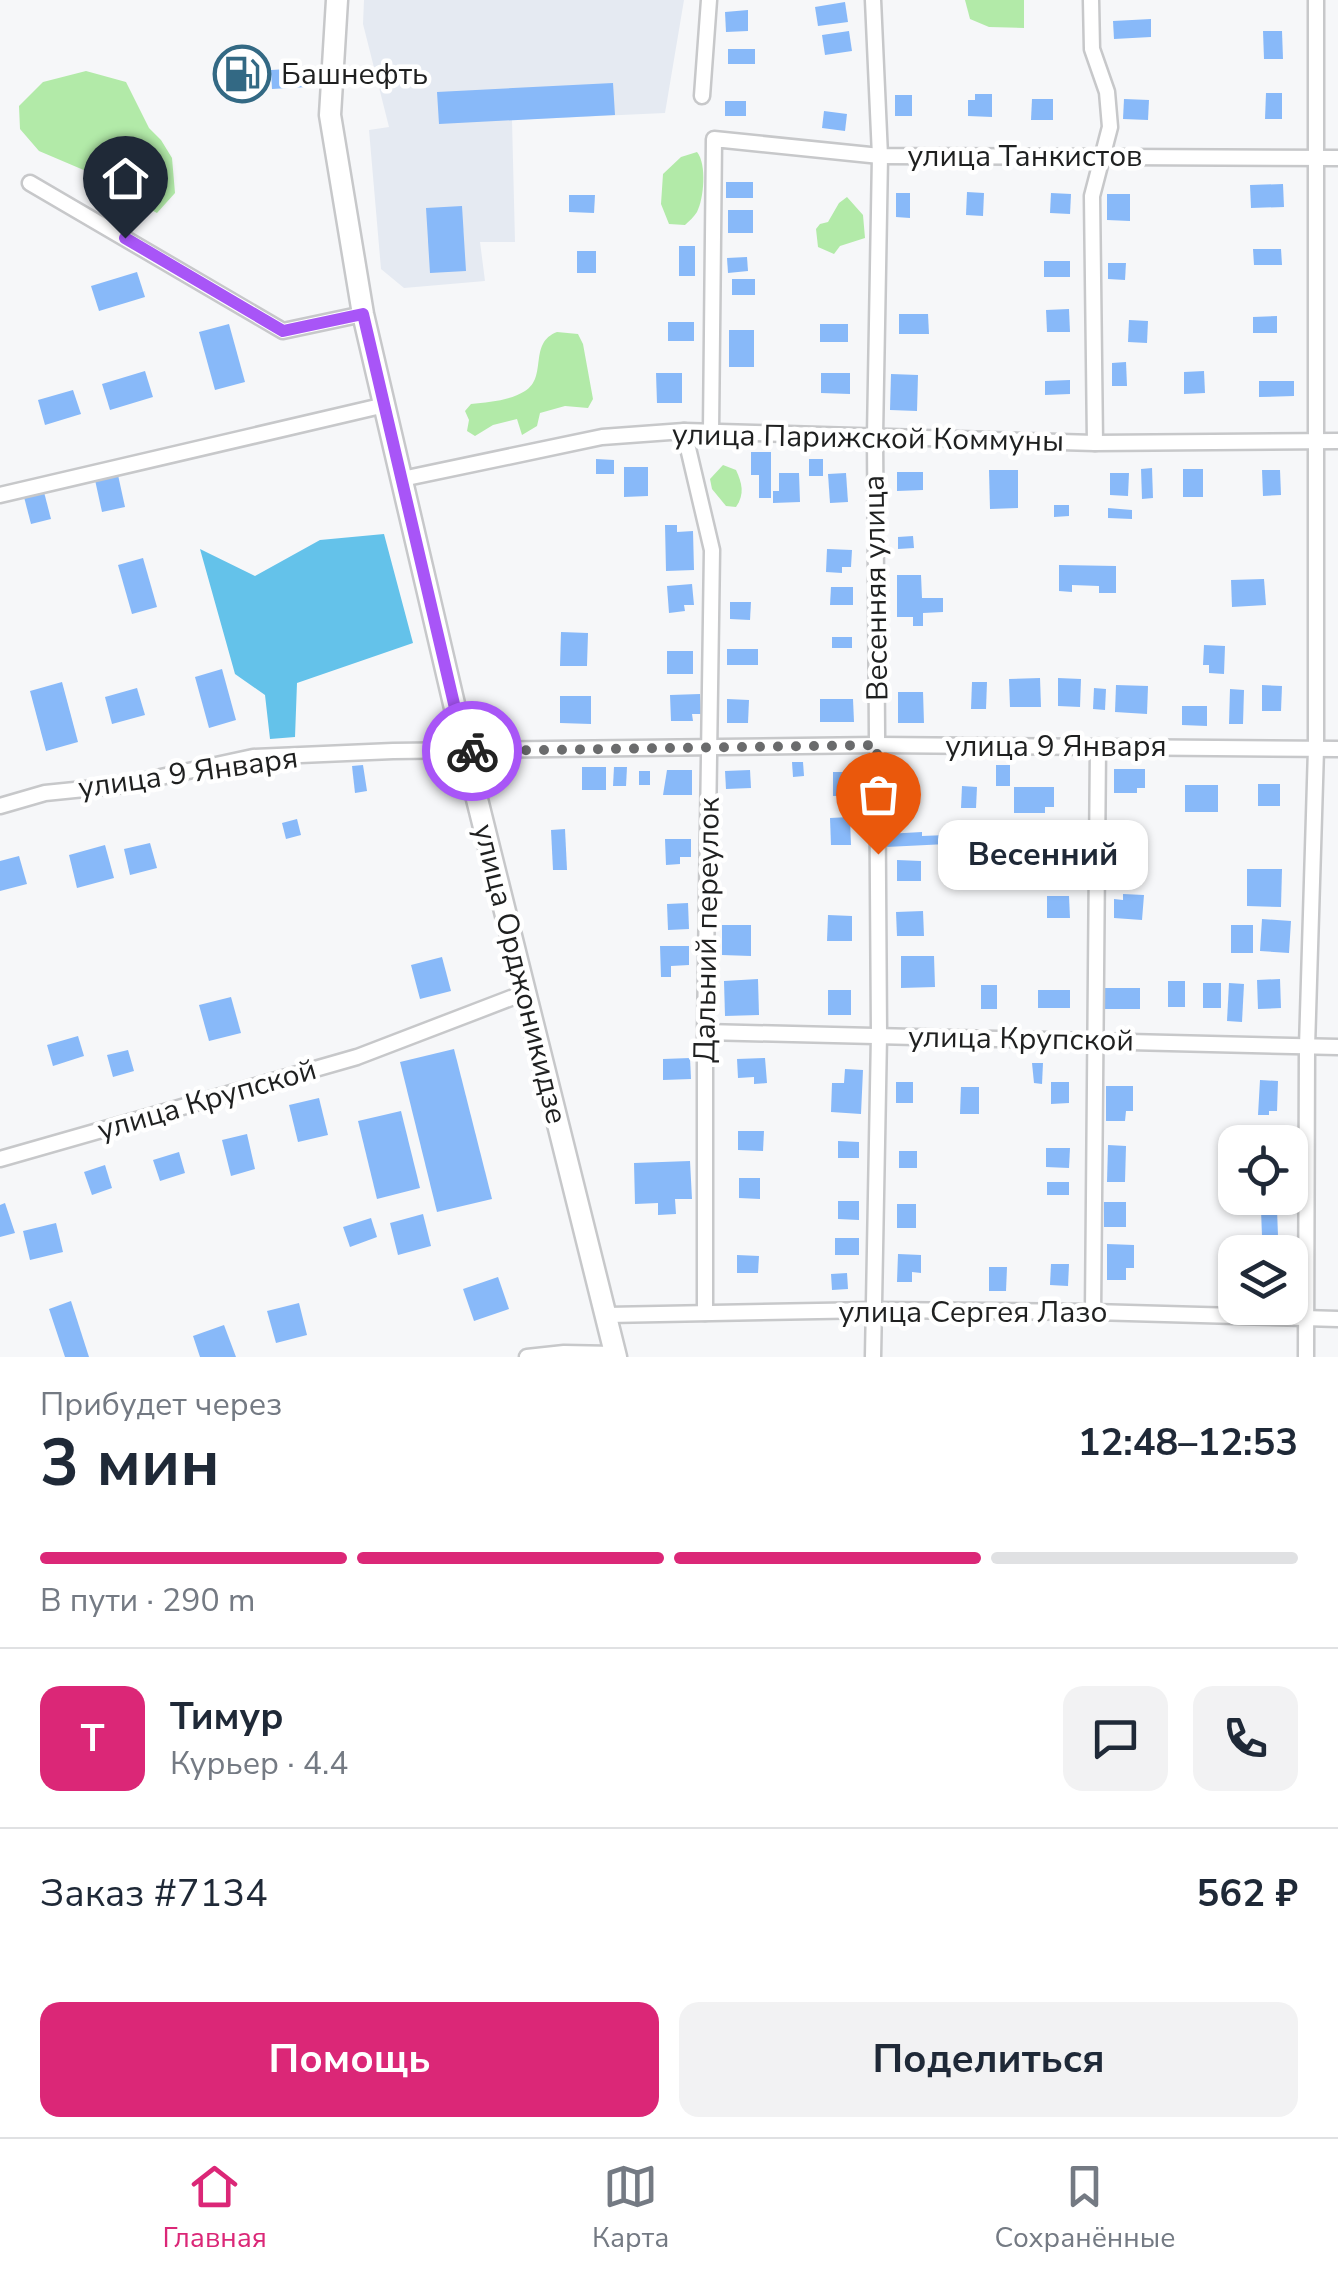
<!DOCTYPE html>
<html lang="ru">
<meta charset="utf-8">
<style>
:root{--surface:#fff;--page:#f2f2f3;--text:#1f2937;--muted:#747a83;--line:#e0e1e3;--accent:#db2777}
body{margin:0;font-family:"Nunito Sans",sans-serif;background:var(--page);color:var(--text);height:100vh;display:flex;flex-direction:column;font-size:38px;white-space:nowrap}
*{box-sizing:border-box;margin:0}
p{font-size:32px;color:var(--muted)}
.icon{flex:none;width:55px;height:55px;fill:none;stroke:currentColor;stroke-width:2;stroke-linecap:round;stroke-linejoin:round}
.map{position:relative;height:1357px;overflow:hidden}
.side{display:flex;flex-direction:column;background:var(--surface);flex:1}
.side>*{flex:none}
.buttons{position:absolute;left:1218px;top:1125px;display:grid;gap:20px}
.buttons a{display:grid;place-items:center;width:90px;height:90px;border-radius:20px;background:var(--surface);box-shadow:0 2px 8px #0004;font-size:50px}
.pin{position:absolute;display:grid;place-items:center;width:85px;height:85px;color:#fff;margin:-102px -42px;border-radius:50% 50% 50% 0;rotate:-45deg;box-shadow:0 0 10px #0007}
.pin .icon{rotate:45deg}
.courier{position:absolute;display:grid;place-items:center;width:100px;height:100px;margin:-50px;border:8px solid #a855f7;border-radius:50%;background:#fff;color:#222;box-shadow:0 2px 12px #0007}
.bubble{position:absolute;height:70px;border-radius:20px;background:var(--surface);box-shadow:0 2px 8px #0004;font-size:32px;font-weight:700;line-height:70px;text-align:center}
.head em{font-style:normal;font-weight:700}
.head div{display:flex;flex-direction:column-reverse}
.head{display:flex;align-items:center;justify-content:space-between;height:170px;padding:0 40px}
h1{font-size:65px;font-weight:700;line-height:75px}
.bar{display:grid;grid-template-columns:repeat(4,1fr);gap:15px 10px;align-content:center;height:120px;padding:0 40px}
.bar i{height:12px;border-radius:8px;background:var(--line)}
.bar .active{background:var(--accent)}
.bar p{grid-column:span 4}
.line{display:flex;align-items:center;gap:25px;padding:0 40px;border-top:2px solid var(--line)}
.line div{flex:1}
.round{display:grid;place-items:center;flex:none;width:105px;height:105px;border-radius:20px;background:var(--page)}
.button{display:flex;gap:20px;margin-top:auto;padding:20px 40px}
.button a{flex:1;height:115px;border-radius:20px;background:var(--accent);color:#fff;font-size:40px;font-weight:700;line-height:115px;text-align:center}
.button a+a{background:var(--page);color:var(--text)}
.menu{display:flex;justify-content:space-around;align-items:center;height:140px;border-top:2px solid var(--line);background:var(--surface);font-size:28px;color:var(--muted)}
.menu a{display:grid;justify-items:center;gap:5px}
.menu .active{color:var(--accent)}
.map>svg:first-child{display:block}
.built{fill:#e5eaf2}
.green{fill:#b2eaa8}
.water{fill:#64c2ea}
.building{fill:#88b9f9}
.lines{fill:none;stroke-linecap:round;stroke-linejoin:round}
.minor-casing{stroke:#c7c8ca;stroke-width:19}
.secondary-casing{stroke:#c7c8ca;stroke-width:25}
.minor{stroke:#fff;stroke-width:14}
.secondary{stroke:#fff;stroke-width:20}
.done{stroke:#6a6b6c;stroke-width:10;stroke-dasharray:0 18}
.route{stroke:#a855f7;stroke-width:12}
.labels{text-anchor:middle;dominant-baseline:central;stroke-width:9;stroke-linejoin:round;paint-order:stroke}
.poi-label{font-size:30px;fill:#1f2020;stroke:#fff;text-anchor:start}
.street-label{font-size:30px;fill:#1f2020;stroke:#fff}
</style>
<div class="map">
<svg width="1338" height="1357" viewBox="0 0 1338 1357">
<rect width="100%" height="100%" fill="#f6f7f9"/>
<!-- built -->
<polygon class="built" points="364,0 684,0 665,113 512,120 515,242 480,242 485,281 404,288 381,269 369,130 389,127 363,24"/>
<!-- green -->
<g class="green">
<polygon points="965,0 1024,0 1024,28 989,27 970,19"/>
<polygon points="86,71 126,82 149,128 161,140 172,158 175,193 157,213 138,203 112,176 86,171 39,151 20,129 19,106 43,82"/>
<path d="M697 152C707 164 704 199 697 212 694 217 689 221 685 225L669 224 661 204 663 174 681 157Z"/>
<polygon points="847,197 863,215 865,238 840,246 834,254 818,247 816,229 820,224 828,222 839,203"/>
<path d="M557 332 578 334 583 344 593 399 588 408 565 406 540 413 537 426 522 435 517 419 493 425 475 436 467 431 469 420 465 411 471 404C489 402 509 401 525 391 548 377 528 343 557 332Z"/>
<path d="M723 465 736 470C742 483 745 494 736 507L726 506 712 489 710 479Z"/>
</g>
<!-- water -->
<polygon class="water" points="384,534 413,643 297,683 295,737 270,739 265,695 235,674 200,549 255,576 320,540"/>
<!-- building -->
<g class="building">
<polygon points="845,2 848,22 818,26 815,7"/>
<polygon points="748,10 748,31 726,32 725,12"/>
<polygon points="1151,19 1151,37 1114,39 1113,21"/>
<polygon points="849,31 852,51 825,55 822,35"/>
<polygon points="1263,31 1282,31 1283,59 1264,59"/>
<rect x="728" y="49" width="27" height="15"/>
<polygon points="246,65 248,81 239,82 237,66"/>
<polygon points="305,68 307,87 272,89 271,70"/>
<polygon points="613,83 615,115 439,124 437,92"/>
<polygon points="1266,93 1282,93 1282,119 1265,119"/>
<polygon points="975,94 992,94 992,117 968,116 968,100 975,100"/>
<rect x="895" y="95" width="17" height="21"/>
<polygon points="1032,99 1053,99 1053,120 1031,120"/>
<polygon points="1124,99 1149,100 1148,120 1123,119"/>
<rect x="725" y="101" width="21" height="15"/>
<polygon points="824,111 847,114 845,131 822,128"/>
<rect x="726" y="182" width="27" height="16"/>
<polygon points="1283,184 1284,207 1251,208 1250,185"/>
<polygon points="967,192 984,193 983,216 966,215"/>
<polygon points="896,193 910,193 910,218 896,217"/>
<polygon points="1051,193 1071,194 1070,214 1050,213"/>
<polygon points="1107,194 1130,194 1130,221 1107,220"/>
<polygon points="569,195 595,195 594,213 569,212"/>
<polygon points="462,206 466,271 430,273 426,208"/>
<rect x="728" y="210" width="25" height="23"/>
<rect x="679" y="246" width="16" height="30"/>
<polygon points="1253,249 1281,249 1282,265 1254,265"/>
<rect x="577" y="251" width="19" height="22"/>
<polygon points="747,257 748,271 728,273 727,258"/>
<rect x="1044" y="261" width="26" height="16"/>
<polygon points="1108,263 1126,263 1125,280 1108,279"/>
<polygon points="137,272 145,297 99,311 91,286"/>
<rect x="732" y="279" width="23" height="16"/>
<polygon points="1069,309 1070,332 1047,332 1046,310"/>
<polygon points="899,314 928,314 929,334 899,334"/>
<polygon points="1277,316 1277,333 1253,333 1253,317"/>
<polygon points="1129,320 1148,321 1147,343 1128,342"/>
<rect x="668" y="322" width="26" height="19"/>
<polygon points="229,324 245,382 215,390 199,332"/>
<rect x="820" y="324" width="28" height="18"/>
<rect x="729" y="330" width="25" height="37"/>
<polygon points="1126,362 1127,386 1112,386 1112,363"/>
<polygon points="145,371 153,397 110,410 102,384"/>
<polygon points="1204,371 1205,393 1184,394 1184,372"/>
<polygon points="656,373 682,373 682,403 657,403"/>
<polygon points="821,373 850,373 850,394 821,393"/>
<polygon points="891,374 918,375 917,411 890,410"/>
<polygon points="1070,380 1070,394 1045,395 1045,381"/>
<polygon points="1259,381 1294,381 1294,396 1259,397"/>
<polygon points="73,390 81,414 45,425 38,400"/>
<polygon points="751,452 771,452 771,498 759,498 759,475 751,475"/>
<polygon points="596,459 614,460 614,474 596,474"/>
<rect x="809" y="459" width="14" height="17"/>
<polygon points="624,467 648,467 648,496 624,497"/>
<polygon points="1152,468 1153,498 1142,499 1141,469"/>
<rect x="1183" y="469" width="20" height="28"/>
<polygon points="989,470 1018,470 1018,508 990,509"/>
<polygon points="1262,470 1280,470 1281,495 1263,496"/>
<polygon points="897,472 923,472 923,490 897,491"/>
<polygon points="779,473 799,473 800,502 773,503 773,491 779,491"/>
<polygon points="846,473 848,502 830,503 828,474"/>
<polygon points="1110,473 1129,473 1128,496 1110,495"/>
<polygon points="118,475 125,507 102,512 95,480"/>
<polygon points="44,492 51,519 31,524 24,497"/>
<polygon points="1054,505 1069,505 1069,516 1054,517"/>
<polygon points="1108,508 1132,510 1132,519 1108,518"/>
<polygon points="665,525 677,525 677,532 693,531 694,570 666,571"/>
<polygon points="913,536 914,548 898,549 898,537"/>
<polygon points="827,549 852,550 851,567 842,567 842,573 826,572"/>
<polygon points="143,558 157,607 132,614 118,565"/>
<polygon points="1059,565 1116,566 1116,593 1099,593 1099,586 1072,585 1072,592 1059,591"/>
<polygon points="897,575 921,575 922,598 943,598 943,612 923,613 923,626 913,626 913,617 897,617"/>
<polygon points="1264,579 1266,605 1232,607 1231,580"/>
<polygon points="692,584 694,605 684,605 685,611 669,613 667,586"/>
<polygon points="831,587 853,587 853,605 830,605"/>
<polygon points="730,602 751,602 750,620 730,619"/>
<polygon points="561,632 588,633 587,666 560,666"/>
<rect x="832" y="637" width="20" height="11"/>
<polygon points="1204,645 1225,646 1224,674 1209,673 1209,665 1203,665"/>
<rect x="727" y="649" width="31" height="16"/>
<rect x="667" y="651" width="26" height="23"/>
<polygon points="222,669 236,720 209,728 195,677"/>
<polygon points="1040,678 1041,707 1010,707 1009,679"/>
<polygon points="1058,678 1081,679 1080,707 1058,706"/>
<polygon points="62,682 78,742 46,751 30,691"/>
<polygon points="972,682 987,682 986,709 971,709"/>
<polygon points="1116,685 1148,686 1147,714 1115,712"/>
<polygon points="1262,685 1282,686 1281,711 1262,711"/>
<polygon points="137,688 145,715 112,724 105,697"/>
<polygon points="1094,688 1106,689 1105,710 1093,709"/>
<polygon points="1230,689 1244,690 1243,724 1229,724"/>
<polygon points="898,692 923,692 924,723 898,723"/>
<polygon points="700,694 701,714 692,714 693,721 671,721 670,695"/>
<polygon points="560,696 591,696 591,724 560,723"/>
<polygon points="727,699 749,700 748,723 727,723"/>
<polygon points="820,699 853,699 854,722 820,722"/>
<polygon points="1182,706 1207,706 1207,726 1182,725"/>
<polygon points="792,762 803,762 804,776 793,777"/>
<polygon points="363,765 367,791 355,793 352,766"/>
<rect x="996" y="765" width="14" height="21"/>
<rect x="582" y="767" width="24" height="23"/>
<polygon points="614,767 627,767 626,786 613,786"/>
<polygon points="1114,769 1145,769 1145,788 1137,788 1137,793 1114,793"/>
<polygon points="667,770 692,770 692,795 663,795"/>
<polygon points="750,770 751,788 726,789 725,771"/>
<rect x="639" y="771" width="11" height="14"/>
<rect x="833" y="772" width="19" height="24"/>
<rect x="1258" y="784" width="22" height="22"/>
<rect x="1185" y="785" width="33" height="27"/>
<polygon points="962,786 977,787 976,808 961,808"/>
<rect x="896" y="787" width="19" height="22"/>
<polygon points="1014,787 1054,787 1054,807 1045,807 1045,813 1014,813"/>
<polygon points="850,817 851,845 831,845 830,818"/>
<polygon points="297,819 301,835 286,839 282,823"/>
<polygon points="565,829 567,870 553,870 551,830"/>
<polygon points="922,832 922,836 946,835 947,844 886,847 886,834"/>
<polygon points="665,839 691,839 691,857 680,857 680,864 666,865"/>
<polygon points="150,843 157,868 130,875 124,849"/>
<polygon points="105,845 114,878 77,888 69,855"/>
<polygon points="19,856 27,884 0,891 0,861"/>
<polygon points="1051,859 1071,860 1070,883 1050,882"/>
<polygon points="897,860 921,861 921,881 897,881"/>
<polygon points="1247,869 1282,869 1281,907 1247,906"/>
<polygon points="1123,894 1144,895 1142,920 1114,918 1114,899 1123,900"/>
<polygon points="1047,896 1069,896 1070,918 1047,918"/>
<polygon points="688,903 689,929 668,930 667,904"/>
<polygon points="923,911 924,936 897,936 896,912"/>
<polygon points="828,915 852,916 852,941 827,941"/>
<polygon points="1262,919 1291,921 1289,953 1260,951"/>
<polygon points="722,925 751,925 751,956 722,955"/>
<rect x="1231" y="925" width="22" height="28"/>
<polygon points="660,946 689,946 689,965 671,966 671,977 661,977"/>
<polygon points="901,956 934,956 935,987 901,988"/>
<polygon points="442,957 451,991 420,999 411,965"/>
<polygon points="758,979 759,1015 725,1016 724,981"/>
<polygon points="1280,979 1281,1008 1258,1009 1257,980"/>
<rect x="1168" y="981" width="17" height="26"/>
<rect x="1203" y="983" width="18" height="25"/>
<polygon points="1229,983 1244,984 1242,1022 1227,1021"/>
<rect x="981" y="985" width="16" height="24"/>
<rect x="1104" y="988" width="36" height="21"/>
<rect x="828" y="990" width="23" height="25"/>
<rect x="1038" y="990" width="32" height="18"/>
<polygon points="231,997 241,1033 209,1041 199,1005"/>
<polygon points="78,1036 84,1056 53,1066 47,1045"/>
<polygon points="454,1049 492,1199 437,1212 400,1062"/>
<polygon points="128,1050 134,1071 113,1077 107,1055"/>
<polygon points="690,1058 691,1079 663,1080 663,1059"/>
<polygon points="765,1058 767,1083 754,1084 754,1077 738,1078 737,1059"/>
<polygon points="1032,1063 1043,1063 1042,1084 1034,1083"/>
<polygon points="845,1069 863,1070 861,1114 831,1112 832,1083 844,1083"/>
<polygon points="1260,1080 1278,1081 1277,1111 1269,1111 1269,1115 1258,1115"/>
<rect x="896" y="1082" width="17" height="21"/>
<polygon points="1051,1082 1069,1082 1069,1103 1051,1104"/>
<polygon points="1106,1086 1133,1086 1133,1111 1126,1111 1125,1121 1106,1121"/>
<polygon points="961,1087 979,1087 979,1114 960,1114"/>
<polygon points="319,1098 328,1135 298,1142 289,1105"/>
<polygon points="401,1111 420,1188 377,1199 358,1121"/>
<polygon points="738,1131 764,1131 763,1151 738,1150"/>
<polygon points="247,1134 255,1169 231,1176 222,1140"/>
<polygon points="838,1141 859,1142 859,1158 838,1158"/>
<polygon points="1108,1145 1126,1146 1125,1182 1107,1182"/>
<polygon points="1046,1148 1070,1148 1069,1168 1046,1167"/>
<rect x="899" y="1151" width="18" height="17"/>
<polygon points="179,1152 185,1173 160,1181 153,1160"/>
<polygon points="690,1161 692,1199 675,1199 676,1214 658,1215 658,1203 635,1204 634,1163"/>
<polygon points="105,1165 112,1188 92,1195 84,1172"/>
<polygon points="739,1178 760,1178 760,1199 739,1198"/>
<rect x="1047" y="1182" width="22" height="13"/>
<polygon points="838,1201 859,1201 859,1220 838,1219"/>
<rect x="1104" y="1202" width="22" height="25"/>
<polygon points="5,1203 15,1233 0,1237 0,1205"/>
<rect x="897" y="1204" width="19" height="24"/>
<polygon points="1277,1209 1278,1236 1262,1236 1261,1210"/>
<polygon points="423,1214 431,1246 398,1255 390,1223"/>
<polygon points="371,1218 377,1237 350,1247 343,1227"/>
<polygon points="56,1223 63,1252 30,1260 23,1231"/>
<rect x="835" y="1238" width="24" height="17"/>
<polygon points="1107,1244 1134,1245 1134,1268 1126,1268 1126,1280 1107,1280"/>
<polygon points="898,1254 921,1255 921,1273 912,1272 912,1282 897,1282"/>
<polygon points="737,1255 759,1256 758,1273 737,1273"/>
<polygon points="1051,1264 1069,1264 1068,1286 1050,1285"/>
<polygon points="989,1267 1007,1267 1006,1291 989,1291"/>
<polygon points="847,1273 848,1289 832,1290 831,1274"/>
<polygon points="498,1277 509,1309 474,1321 463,1289"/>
<polygon points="71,1301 89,1357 65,1357 49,1309"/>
<polygon points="299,1303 307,1335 276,1343 267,1311"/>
<polygon points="224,1325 236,1357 200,1357 193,1336"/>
</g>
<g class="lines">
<!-- minor casing -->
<g class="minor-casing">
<g id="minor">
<polyline points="873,0 880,156 875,436 879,1035 873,1357"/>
<polyline points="1091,0 1092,49 1107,92 1110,127 1092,196 1095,443"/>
<polyline points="702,96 709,0"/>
<polyline points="30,183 283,331 363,314"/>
<polyline points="684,431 712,550 705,1032 705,1313"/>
<polyline points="711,431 714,139 880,156 1338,158"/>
<polyline points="402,479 602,437 684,431 1095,443 1338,441"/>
<polyline points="0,495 385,405"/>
<polyline points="0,806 45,793 124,785 253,757 393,751 877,745 1338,749"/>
<polyline points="705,1032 1338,1047"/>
<polyline points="0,1159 357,1057 524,993"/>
<polyline points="1093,1312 1098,746"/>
<polyline points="607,1315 874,1310 1093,1312 1338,1319"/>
<polyline points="527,1357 564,1353 615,1354"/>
<polyline points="1306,1357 1307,1047 1316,749 1316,0"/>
</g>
</g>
<!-- secondary casing -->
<g class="secondary-casing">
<polyline id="secondary" points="337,0 330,115 363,314 465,751 616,1357"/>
</g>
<!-- minor -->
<use href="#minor" class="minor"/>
<!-- secondary -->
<use href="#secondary" class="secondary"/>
</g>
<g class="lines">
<!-- done -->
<polyline class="done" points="472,751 877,745 878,854"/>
<!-- route -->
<polyline class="route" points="125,238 283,331 363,314 465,751 472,751"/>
</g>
<!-- icons -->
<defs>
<g id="fuel-ring" transform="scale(2.875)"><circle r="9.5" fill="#fff" stroke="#336984" stroke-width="1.5"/><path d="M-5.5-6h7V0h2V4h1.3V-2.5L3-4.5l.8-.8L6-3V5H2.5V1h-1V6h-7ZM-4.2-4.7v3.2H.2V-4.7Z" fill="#336984"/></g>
</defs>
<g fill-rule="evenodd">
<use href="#fuel-ring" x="242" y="74"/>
</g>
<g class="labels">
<!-- poi labels -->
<g class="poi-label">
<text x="281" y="74">Башнефть</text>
</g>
<!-- street labels -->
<g class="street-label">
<text x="1025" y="156">улица Танкистов</text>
<text transform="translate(868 438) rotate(1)">улица Парижской Коммуны</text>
<text transform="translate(876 588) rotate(-91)">Весенняя улица</text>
<text x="1056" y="746">улица 9 Января</text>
<text transform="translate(188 773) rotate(-8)">улица 9 Января</text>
<text transform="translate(707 930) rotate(-89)">Дальний переулок</text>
<text transform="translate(520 974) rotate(76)">улица Орджоникидзе</text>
<text transform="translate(1021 1039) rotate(1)">улица Крупской</text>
<text transform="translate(207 1100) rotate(-16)">улица Крупской</text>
<text x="973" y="1312">улица Сергея Лазо</text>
</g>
</g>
</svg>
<div class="buttons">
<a><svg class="icon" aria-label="locate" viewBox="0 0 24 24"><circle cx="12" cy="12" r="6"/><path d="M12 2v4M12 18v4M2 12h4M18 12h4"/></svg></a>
<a><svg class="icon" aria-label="layers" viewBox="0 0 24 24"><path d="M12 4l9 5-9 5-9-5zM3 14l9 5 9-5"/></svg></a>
</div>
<div class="pin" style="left:878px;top:854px;background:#ea580c"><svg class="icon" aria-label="bag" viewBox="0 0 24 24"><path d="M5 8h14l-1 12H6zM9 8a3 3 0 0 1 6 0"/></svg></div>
<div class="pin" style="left:125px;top:238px;background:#1f2937"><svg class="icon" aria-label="home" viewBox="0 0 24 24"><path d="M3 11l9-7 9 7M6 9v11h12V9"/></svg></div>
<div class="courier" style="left:472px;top:751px"><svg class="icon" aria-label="bike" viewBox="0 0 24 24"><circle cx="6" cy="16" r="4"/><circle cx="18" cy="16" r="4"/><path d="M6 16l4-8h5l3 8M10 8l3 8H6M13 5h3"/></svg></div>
<div class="bubble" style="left:938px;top:820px;width:210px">Весенний</div>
</div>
<section class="side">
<div class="head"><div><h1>3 мин</h1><p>Прибудет через</p></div><em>12:48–12:53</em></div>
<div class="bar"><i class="active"></i><i class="active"></i><i class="active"></i><i></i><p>В пути · 290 m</p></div>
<div class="line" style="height:180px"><b class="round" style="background:var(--accent);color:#fff">Т</b><div><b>Тимур</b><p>Курьер · 4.4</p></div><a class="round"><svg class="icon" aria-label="chat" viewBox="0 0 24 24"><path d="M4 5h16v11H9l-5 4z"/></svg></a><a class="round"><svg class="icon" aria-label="phone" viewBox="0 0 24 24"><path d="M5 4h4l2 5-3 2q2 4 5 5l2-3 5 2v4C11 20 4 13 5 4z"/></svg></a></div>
<div class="line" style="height:130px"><div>Заказ #7134</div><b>562 ₽</b></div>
<div class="button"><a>Помощь</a><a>Поделиться</a></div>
</section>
<nav class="menu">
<a class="active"><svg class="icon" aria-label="home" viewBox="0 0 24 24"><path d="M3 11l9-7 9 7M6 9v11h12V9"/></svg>Главная</a>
<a><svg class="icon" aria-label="map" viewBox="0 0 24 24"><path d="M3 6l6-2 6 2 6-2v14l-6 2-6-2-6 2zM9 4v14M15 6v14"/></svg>Карта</a>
<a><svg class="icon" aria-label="saved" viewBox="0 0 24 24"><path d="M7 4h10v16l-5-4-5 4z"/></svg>Сохранённые</a>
</nav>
